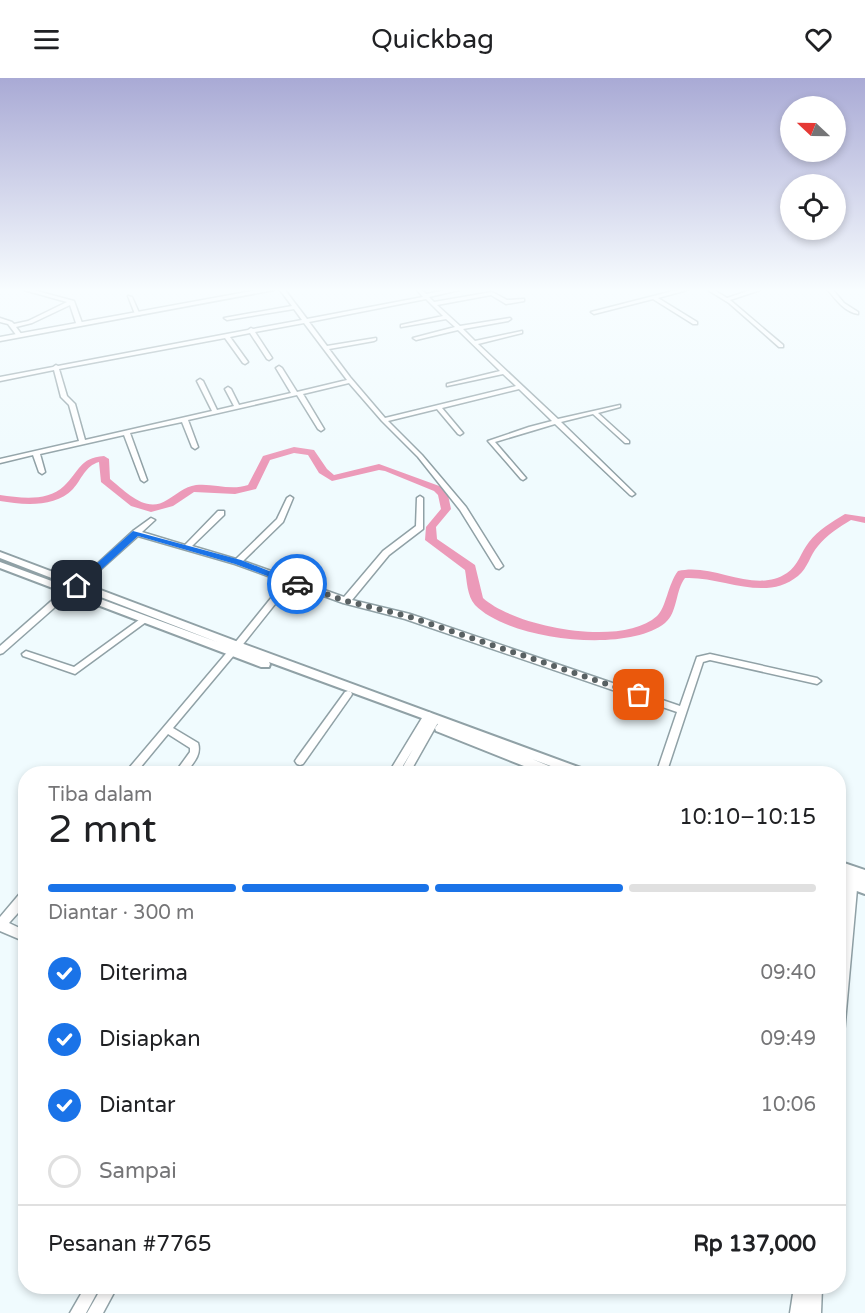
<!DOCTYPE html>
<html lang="id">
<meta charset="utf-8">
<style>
:root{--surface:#fff;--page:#f2f2f2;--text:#202124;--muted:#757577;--line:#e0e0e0;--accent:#1a73e8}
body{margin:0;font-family:"Varela Round",sans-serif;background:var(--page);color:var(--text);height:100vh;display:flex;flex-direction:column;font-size:22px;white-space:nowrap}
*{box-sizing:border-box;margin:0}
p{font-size:20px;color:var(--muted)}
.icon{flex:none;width:33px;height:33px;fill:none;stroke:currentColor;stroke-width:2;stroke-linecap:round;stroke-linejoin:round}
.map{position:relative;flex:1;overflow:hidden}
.drawer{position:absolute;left:18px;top:688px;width:828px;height:528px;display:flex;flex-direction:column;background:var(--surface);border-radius:24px;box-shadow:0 3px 9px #0003}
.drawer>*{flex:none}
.needle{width:39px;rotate:292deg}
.buttons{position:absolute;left:780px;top:18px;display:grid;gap:12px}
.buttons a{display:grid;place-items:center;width:66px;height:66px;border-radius:50%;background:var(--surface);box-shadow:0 3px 9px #0003;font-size:30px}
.pin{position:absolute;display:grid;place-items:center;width:51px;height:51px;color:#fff;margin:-26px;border-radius:12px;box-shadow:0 3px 9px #0006}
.courier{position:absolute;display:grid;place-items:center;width:60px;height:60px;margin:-30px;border:4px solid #1a73e8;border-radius:50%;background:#fff;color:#222;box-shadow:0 2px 8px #0007}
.summary em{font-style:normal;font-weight:600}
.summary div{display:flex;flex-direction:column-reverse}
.summary{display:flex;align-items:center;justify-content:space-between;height:102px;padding:0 30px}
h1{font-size:39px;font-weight:600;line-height:45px}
.bar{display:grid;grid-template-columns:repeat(4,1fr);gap:9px 6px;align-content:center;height:72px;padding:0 30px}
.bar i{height:8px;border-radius:4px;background:var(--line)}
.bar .active{background:var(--accent)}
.bar p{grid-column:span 4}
.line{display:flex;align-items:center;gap:15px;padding:0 30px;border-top:2px solid var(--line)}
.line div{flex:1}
ol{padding:0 30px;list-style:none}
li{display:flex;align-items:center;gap:18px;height:66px}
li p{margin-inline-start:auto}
li .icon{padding:6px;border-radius:50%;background:var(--accent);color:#fff;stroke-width:4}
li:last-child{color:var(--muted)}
li i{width:33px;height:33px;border:3px solid var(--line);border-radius:50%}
header{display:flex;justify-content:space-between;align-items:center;height:78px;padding:0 30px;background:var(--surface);font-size:27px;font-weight:600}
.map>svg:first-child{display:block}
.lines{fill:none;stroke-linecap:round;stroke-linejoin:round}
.river{fill:#ec9ab9;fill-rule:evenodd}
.minor-casing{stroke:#90a1a6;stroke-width:3}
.tertiary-casing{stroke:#90a1a6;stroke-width:4}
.secondary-casing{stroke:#90a1a6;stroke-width:3}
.minor{fill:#fff;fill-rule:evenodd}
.tertiary{fill:#fff;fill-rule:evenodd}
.secondary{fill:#fff;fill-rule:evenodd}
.route{fill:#1a73e8}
.done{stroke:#596163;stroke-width:6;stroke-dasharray:0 10.8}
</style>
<header><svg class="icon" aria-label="menu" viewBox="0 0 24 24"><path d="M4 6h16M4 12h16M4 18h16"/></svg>Quickbag<svg class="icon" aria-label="heart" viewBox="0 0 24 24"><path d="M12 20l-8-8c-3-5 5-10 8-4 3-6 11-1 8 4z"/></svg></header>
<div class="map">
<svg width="865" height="1235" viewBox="0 0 865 1235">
<rect width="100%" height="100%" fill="#f0fbfe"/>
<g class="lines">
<!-- river -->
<path class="river" d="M294 369 314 372 327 391 334 397 379 386 442 409 448 417 451 431 436 449 437 461 475 487 483 520C515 549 622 570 657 538 666 530 668 506 678 493 714 484 754 517 787 495 798 488 801 474 809 464 818 452 832 444 845 436L865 439V445L851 442C839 449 827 457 818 468 810 477 808 490 798 498 765 525 722 498 685 500 675 513 678 534 665 545 626 576 509 562 475 527 467 518 467 503 465 492L425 462 426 449 441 431 438 417 434 413 385 393 379 392 332 403 319 395 308 377 294 375 270 382 256 411 235 416 194 414 173 428 151 434 131 428 101 404 99 384C85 388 82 401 73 411 55 430 23 427 0 423V417C21 420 47 424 64 408 80 393 79 380 104 378L109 381 110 401C126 414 146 436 167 422 177 416 184 409 196 407 214 405 230 413 248 407L263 378Z"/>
<!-- minor casing -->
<g class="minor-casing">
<g id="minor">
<polygon points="24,212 33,212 74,223 82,245 79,247 76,245 70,227 32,245 16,249 22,257 17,258 8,246 0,244 0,240 12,244 14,246 28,243 67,224"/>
<path d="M280 212H285L307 241 423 219 417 212H422L426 216 447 212H459L429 219 434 224 492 214 507 222 524 221V223L506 226 491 217 437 227 460 248 510 240 511 241 508 243 463 251 475 263 522 253V255L478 266 558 341 620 327V329L598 335 629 363V365H625L593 336 561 344 635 416 632 418 630 417 555 346 495 364 526 400 523 402 521 401 488 363 529 349 552 343 519 311 442 330 463 355 460 357 458 356 437 331 388 343 422 377 466 429 503 488 499 491 496 490 460 432 418 379 382 343 349 305 303 316 324 351 321 353 318 351 297 317 188 342 198 369 195 371 192 369 182 344 130 355 147 402 144 404 141 402 124 357 40 376 45 394 42 396 39 394 33 377 0 385V381L79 363 69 327 61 319 54 292 0 303V299L53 289 56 287 58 288 248 252 251 250 253 251 302 242 294 231 227 242 224 240 292 228ZM426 221 443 238 401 247V249L446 241 455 249 413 260 416 262 458 252 500 293 447 306V308L503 296 516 308 385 340 350 299 329 271 374 263 376 262V260L327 268 309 244ZM304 245 347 302 297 314 282 290 279 288 276 290 291 315 239 327 231 311 228 309 225 311 234 328 217 332 203 303 200 301 197 303 212 333 85 362 75 326 67 318 59 291 225 260 243 285 245 286 248 284 230 259 250 255 267 281 269 282 272 280 255 254Z"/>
<polygon points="677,212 687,212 658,220 697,244 697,246 693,246 653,221 594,236 591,234"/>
<polygon points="708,212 714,212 727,220 751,212 760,212 730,222 783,267 783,269 779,269 729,225"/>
<path d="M828 212H833L844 225 858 234V236C845 234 836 222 828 212Z"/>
<polygon points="128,218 132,219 140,237 135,236"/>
<polygon points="290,418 293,420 283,444 243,483 344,519 383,473 416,448 417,420 420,418 423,420 423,451 389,477 352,522 410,536 680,628 697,579 710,576 817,600 821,603 817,606 710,582 703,584 666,696 656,696 677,634 405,541 343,525 291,506 240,570 234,570 233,568 234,566 284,504 235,486 138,458 80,510 74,510 73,508 133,453 151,440 155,442 142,454 185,467 218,433 224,433 224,437 192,468 236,481 277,441 287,420"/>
<polygon points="68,510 72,513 71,515 3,575 0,576 0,568 65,511"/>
<polygon points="143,539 146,540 147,542 146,544 75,596 23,578 22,576 26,573 74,589"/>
<path d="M232 571 236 574 235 576 173 650 198 665C202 678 192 686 185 696H174L190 674V670L168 656 135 696H124L229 572Z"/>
<polygon points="348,613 351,614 352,616 351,618 303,686 300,687 297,686 295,683 297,680 345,614"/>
<polygon points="428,634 431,635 433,638 438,638 440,641 409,696 399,696 413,671 398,696 388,696 425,635"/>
<polygon points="844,791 848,792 849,796 853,795 857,796 858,800 844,956 842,960 838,962 838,890 842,857 838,858 838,797 840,792"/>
<polygon points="26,812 26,826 9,845 26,853 26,864 0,853 0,839 22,813"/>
<polygon points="85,1209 100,1209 86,1235 70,1235"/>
<polygon points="102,1209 117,1209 103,1235 87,1235"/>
<polygon points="794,1209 822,1209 821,1235 790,1235"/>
</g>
</g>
<!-- tertiary casing -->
<g class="tertiary-casing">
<g id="tertiary">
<polygon points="0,474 241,565 589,693 591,696 572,696 532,681 561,693 563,696 544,696 436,653 435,650 438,646 269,584 270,586 269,589 261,589 0,490 0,484 217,564 0,480"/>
<polygon points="838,783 865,792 865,804 863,803 865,804 865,816 838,806"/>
</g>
</g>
<!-- secondary casing -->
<g class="secondary-casing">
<polygon id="secondary" points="258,212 274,212 0,263 0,259"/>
</g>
<!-- minor -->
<use href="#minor" class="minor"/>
<!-- tertiary -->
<use href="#tertiary" class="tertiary"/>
<!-- secondary -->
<use href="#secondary" class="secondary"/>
</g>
<!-- sky -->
<linearGradient id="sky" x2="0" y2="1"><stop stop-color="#a9aad5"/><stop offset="0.55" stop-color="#f8fdff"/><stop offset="1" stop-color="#f8fdff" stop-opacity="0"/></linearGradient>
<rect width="865" height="385" fill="url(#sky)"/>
<!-- route -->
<polygon class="route" points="133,453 241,482 302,506 294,508 235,486 138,458 80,511 74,511 74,506"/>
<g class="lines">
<!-- done -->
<polyline class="done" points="297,506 346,523 407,538 639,617"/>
</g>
</svg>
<div class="buttons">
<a><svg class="needle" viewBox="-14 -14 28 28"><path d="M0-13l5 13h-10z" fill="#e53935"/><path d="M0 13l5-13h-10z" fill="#757577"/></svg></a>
<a><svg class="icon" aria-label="locate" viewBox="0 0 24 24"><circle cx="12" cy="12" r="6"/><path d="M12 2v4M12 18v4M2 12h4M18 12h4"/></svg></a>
</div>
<div class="pin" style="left:639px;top:617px;background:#ea580c"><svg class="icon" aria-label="bag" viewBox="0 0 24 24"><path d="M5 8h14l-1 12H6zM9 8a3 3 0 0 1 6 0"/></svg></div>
<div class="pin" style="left:77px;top:508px;background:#1f2937"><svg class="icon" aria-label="home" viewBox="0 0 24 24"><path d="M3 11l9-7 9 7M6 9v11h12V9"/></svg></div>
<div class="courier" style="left:297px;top:506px"><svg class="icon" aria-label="car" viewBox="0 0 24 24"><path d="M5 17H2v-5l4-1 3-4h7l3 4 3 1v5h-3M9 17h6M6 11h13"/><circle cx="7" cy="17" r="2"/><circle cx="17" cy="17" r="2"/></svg></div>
<section class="drawer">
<div class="summary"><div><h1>2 mnt</h1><p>Tiba dalam</p></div><em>10:10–10:15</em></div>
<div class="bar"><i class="active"></i><i class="active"></i><i class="active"></i><i></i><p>Diantar · 300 m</p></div>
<ol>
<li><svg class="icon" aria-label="check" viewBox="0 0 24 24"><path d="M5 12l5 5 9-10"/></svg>Diterima<p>09:40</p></li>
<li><svg class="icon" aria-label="check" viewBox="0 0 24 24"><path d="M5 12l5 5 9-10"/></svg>Disiapkan<p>09:49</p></li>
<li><svg class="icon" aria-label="check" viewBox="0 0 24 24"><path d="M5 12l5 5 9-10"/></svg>Diantar<p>10:06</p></li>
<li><i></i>Sampai</li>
</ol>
<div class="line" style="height:78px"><div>Pesanan #7765</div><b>Rp 137,000</b></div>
</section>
</div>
